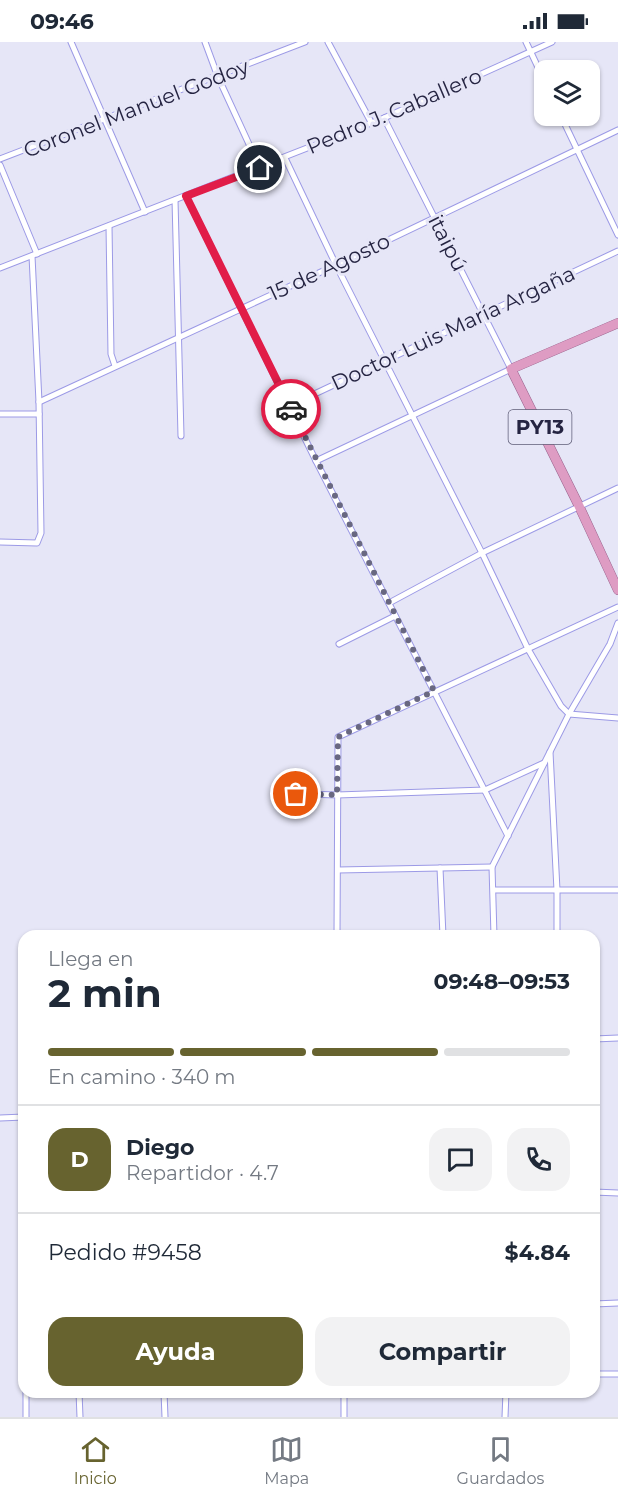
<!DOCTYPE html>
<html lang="es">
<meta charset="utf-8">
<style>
:root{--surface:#fff;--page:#f2f2f3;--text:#1f2937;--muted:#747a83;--line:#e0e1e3;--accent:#67632f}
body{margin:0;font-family:Montserrat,sans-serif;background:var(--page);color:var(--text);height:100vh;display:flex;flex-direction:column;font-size:22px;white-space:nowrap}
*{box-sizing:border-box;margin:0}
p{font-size:20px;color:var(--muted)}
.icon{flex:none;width:33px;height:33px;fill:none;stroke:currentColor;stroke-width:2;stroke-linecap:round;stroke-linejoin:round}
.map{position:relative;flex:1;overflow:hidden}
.details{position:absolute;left:18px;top:888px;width:582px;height:468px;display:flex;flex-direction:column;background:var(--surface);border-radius:18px;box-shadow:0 2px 4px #0004}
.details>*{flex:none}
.fabs{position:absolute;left:534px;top:18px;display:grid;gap:12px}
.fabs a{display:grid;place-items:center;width:66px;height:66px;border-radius:12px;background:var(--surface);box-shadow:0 2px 4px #0004;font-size:30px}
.pin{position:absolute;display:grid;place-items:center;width:51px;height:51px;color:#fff;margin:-26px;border:3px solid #fff;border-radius:50%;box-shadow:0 2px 6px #0007}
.courier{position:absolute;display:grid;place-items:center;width:60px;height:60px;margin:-30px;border:4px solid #e11d48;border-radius:50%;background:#fff;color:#222;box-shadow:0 2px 8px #0007}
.summary em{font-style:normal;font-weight:700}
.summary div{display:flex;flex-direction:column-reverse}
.summary{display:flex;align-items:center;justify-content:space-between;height:102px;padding:0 30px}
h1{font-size:39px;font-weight:700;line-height:45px}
.bar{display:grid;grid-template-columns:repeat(4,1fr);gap:9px 6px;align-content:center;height:72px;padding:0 30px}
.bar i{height:8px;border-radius:4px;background:var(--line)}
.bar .selected{background:var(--accent)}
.bar p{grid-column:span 4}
.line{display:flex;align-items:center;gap:15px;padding:0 30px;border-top:2px solid var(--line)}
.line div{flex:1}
.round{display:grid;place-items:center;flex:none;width:63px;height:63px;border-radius:18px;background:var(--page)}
.primary-button{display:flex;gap:12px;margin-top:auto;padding:12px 30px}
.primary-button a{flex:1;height:69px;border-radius:18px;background:var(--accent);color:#fff;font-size:24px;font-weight:700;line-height:69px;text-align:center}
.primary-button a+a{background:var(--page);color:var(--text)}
.status{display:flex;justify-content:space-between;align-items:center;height:42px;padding:0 30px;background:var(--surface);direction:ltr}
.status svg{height:16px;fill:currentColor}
.tabs{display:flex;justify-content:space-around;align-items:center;height:84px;border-top:2px solid var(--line);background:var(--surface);font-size:16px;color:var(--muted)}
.tabs a{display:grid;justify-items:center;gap:3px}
.tabs .selected{color:var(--accent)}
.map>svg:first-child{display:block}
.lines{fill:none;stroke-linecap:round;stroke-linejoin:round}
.minor-casing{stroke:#9c9ae6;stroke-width:7}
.trunk-casing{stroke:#98628c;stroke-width:10}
.minor{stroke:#fff;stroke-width:5}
.trunk{stroke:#de9cc3;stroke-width:9}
.done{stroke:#696881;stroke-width:6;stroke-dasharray:0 10.8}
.route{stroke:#e11d48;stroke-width:8}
.labels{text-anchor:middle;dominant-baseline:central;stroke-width:6;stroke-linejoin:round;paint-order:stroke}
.shield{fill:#e6e6f7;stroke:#5f5e78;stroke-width:1.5}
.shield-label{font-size:20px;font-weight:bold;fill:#252442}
.street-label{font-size:21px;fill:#252442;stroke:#e6e6f7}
</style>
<div class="status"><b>09:46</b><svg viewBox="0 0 49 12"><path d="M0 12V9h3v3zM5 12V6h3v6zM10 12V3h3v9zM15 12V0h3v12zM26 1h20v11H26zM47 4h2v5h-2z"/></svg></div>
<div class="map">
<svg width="618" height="1375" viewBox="0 0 618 1375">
<rect width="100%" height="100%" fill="#e6e6f7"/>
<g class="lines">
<!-- minor casing -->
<g class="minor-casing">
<g id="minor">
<polyline points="71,0 145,170"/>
<polyline points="205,0 218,35 260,126"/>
<polyline points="328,0 371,80"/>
<polyline points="526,0 544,38"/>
<polyline points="561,74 618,193"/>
<polyline points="285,116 336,223 482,511 528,607 561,664 569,672 618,676"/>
<polyline points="0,117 305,0"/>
<polyline points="0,123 37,212"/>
<polyline points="186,154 316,419 508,794"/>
<polyline points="175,158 181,394"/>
<polyline points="109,184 111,312 115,324"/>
<polyline points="0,226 384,76 552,0"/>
<polyline points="39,360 336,223 618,88"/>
<polyline points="289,364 618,209"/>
<polyline points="0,372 39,372"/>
<polyline points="316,419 511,327 384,76"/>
<polyline points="0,500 37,501 41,491 39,360 32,214"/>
<polyline points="389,561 482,511 618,446"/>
<polyline points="339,602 395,574"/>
<polyline points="550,710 557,848 557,894"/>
<polyline points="275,751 337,753 485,748 544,721"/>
<polyline points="440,826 443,894"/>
<polyline points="338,828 492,825"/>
<polyline points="494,848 618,848"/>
<polyline points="337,894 338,695 618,565"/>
<polyline points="494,894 492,825 569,672 610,602 618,581"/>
<polyline points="594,997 618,996"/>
<polyline points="0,1076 24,1075"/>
<polyline points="594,1150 618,1151"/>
<polyline points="594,1262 618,1261"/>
<polyline points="594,1332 618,1332"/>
<polyline points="26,1350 26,1375"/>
<polyline points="79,1350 80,1375"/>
<polyline points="164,1350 165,1375"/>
<polyline points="344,1375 344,1350"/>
<polyline points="505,1375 506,1350"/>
</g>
</g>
<!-- trunk casing -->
<g class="trunk-casing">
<polyline id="trunk" points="618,281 511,327 579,464 618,548"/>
</g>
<!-- minor -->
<use href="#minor" class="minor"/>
<!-- trunk -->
<use href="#trunk" class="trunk"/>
</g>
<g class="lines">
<!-- done -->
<polyline class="done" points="291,367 434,649 338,695 337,753 296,752"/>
<!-- route -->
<polyline class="route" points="260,126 186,154 291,367"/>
</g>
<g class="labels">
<!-- shield labels -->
<rect class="shield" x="508.5" y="368" width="63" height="34" rx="4.5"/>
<g class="shield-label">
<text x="540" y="385">PY13</text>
</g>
<!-- street labels -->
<g class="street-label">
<text transform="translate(136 66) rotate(-21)">Coronel Manuel Godoy</text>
<text transform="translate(394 69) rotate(-23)">Pedro J. Caballero</text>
<text transform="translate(448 201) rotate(63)">itaipú</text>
<text transform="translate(329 225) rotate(-25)">15 de Agosto</text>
<text transform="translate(453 286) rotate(-25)">Doctor Luis María Argaña</text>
</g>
</g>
</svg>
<div class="fabs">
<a><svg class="icon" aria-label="layers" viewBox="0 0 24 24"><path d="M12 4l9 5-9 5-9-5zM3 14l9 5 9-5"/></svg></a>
</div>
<div class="pin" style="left:296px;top:752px;background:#ea580c"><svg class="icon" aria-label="bag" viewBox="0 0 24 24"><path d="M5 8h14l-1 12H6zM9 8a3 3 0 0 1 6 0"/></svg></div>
<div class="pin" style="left:260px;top:126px;background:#1f2937"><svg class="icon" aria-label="home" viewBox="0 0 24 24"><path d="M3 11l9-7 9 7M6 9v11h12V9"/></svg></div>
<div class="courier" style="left:291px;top:367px"><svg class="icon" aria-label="car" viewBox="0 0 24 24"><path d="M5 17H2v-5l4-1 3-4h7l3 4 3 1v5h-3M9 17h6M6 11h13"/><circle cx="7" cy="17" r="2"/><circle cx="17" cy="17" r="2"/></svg></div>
<section class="details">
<div class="summary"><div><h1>2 min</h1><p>Llega en</p></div><em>09:48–09:53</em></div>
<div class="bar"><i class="selected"></i><i class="selected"></i><i class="selected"></i><i></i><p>En camino · 340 m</p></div>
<div class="line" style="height:108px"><b class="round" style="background:var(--accent);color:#fff">D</b><div><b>Diego</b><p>Repartidor · 4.7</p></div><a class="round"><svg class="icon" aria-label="chat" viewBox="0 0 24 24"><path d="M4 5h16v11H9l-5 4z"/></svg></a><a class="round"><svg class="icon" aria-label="phone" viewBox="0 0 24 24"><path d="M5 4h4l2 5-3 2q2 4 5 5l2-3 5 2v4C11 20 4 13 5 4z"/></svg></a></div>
<div class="line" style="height:78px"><div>Pedido #9458</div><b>$4.84</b></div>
<div class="primary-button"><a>Ayuda</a><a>Compartir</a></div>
</section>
</div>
<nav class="tabs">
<a class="selected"><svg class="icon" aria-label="home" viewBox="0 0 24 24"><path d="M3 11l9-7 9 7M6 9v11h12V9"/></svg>Inicio</a>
<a><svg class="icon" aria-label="map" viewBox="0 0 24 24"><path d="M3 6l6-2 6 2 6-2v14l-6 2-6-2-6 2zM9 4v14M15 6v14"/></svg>Mapa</a>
<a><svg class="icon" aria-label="saved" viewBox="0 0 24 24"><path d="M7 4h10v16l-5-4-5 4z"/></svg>Guardados</a>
</nav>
